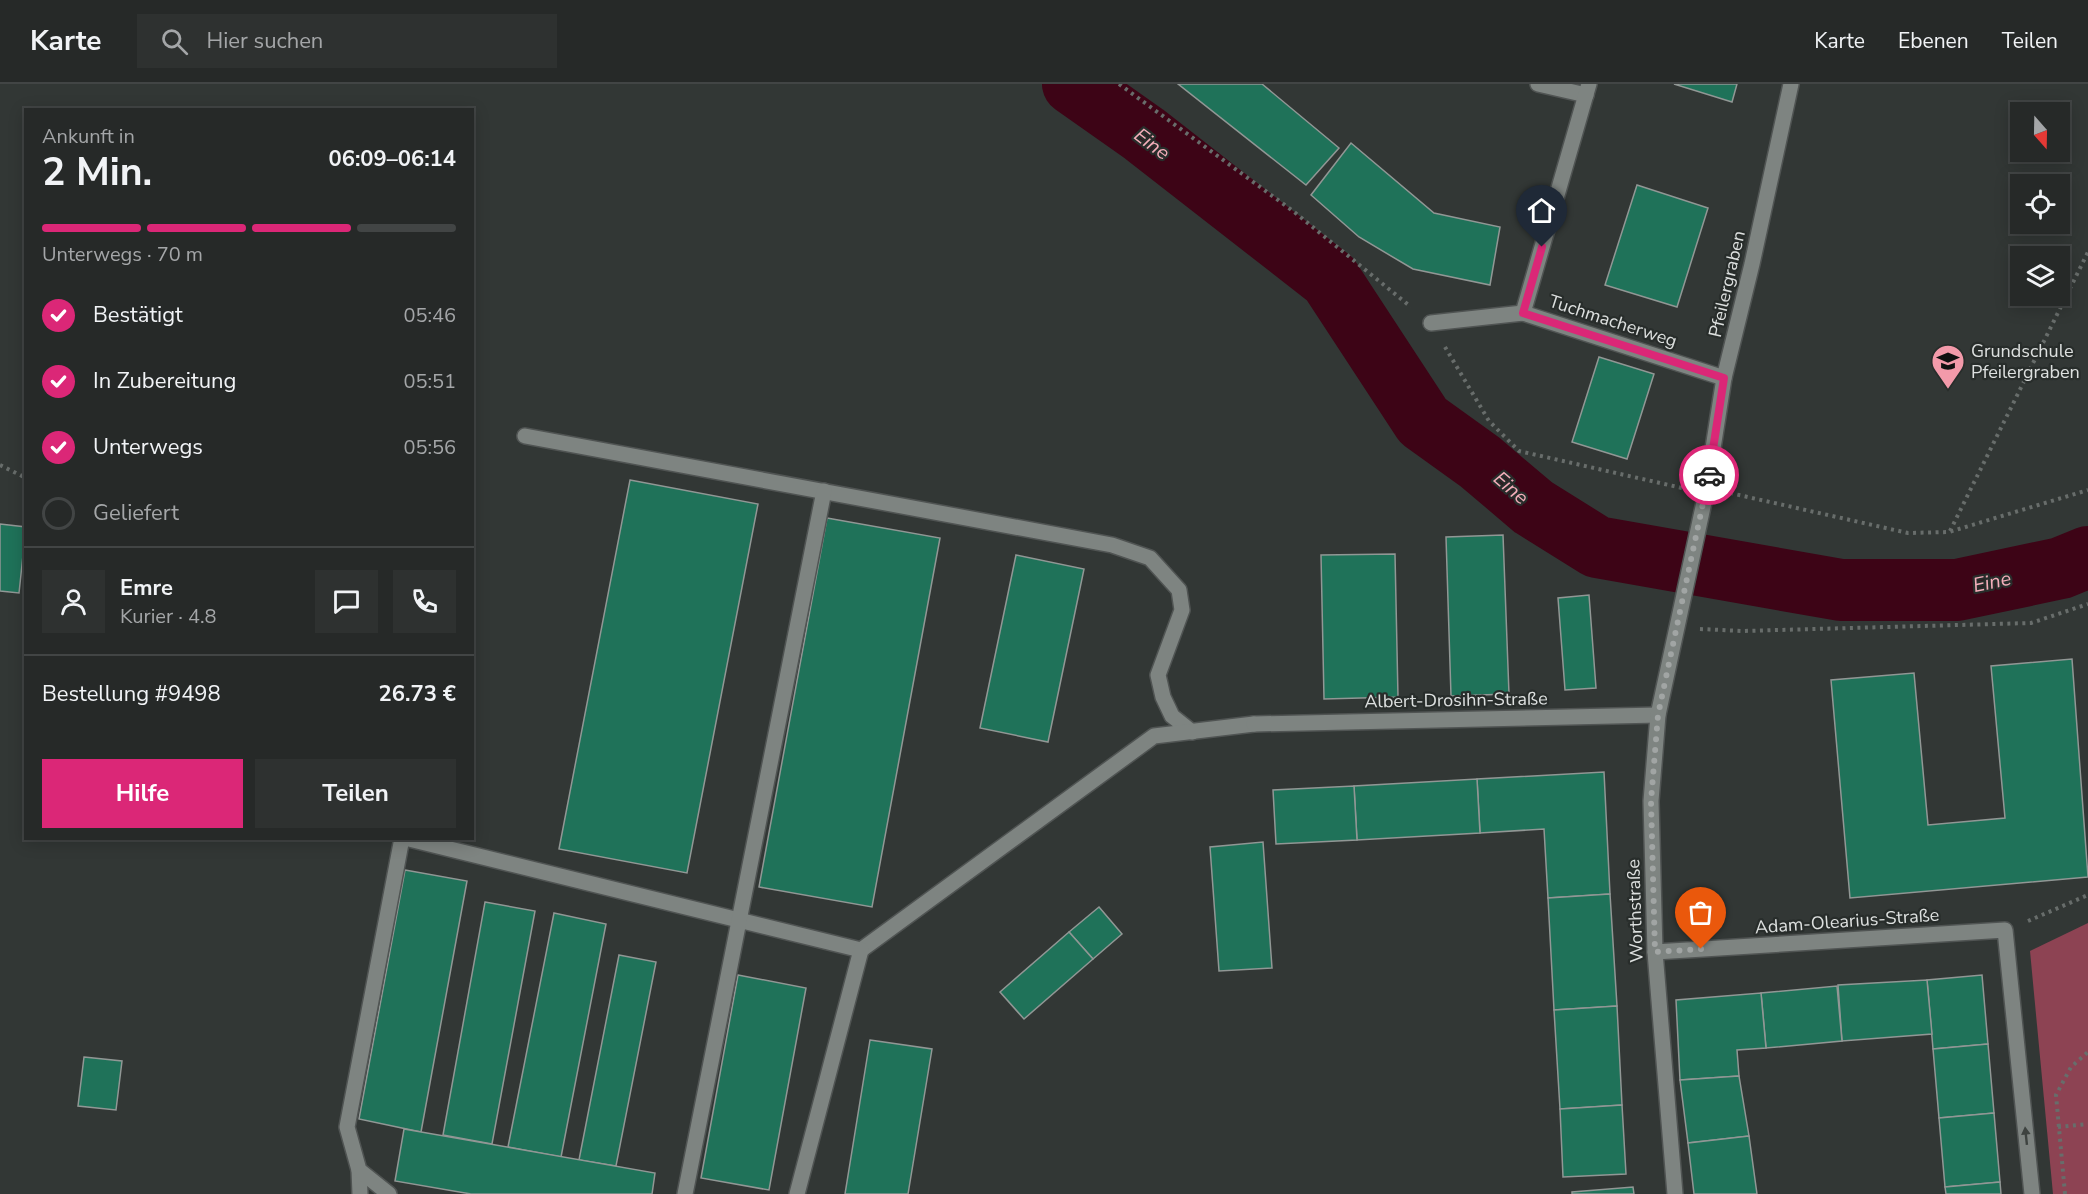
<!DOCTYPE html>
<html lang="de">
<meta charset="utf-8">
<style>
:root{--surface:#262928;--page:#2e3130;--text:#f1f3f6;--muted:#a4a6a8;--line:#424545;--accent:#db2777}
body{margin:0;font-family:"Nunito Sans",sans-serif;background:var(--page);color:var(--text);height:100vh;display:flex;flex-direction:column;font-size:22px;white-space:nowrap}
*{box-sizing:border-box;margin:0}
p{font-size:20px;color:var(--muted)}
.icon{flex:none;width:33px;height:33px;fill:none;stroke:currentColor;stroke-width:2;stroke-linecap:round;stroke-linejoin:round}
.map{position:relative;flex:1;overflow:hidden}
.panel{position:absolute;left:24px;top:24px;width:450px;height:732px;display:flex;flex-direction:column;background:var(--surface);border-radius:0px;box-shadow:0 3px 15px #0003,0 0 0 2px var(--line)}
.panel>*{flex:none}
.needle{width:39px;rotate:160deg}
.fabs{position:absolute;left:2010px;top:18px;display:grid;gap:12px}
.fabs a{display:grid;place-items:center;width:60px;height:60px;border-radius:0px;background:var(--surface);box-shadow:0 3px 15px #0003,0 0 0 2px var(--line);font-size:30px}
.pin{position:absolute;display:grid;place-items:center;width:51px;height:51px;color:#fff;margin:-62px -26px;border-radius:50% 50% 50% 0;rotate:-45deg;box-shadow:0 0 6px #0007}
.pin .icon{rotate:45deg}
.courier{position:absolute;display:grid;place-items:center;width:60px;height:60px;margin:-30px;border:4px solid #db2777;border-radius:50%;background:#fff;color:#222;box-shadow:0 2px 8px #0007}
.headline em{font-style:normal;font-weight:700}
.headline div{display:flex;flex-direction:column-reverse}
.headline{display:flex;align-items:center;justify-content:space-between;height:102px;padding:0 18px}
h1{font-size:39px;font-weight:700;line-height:45px}
.bar{display:grid;grid-template-columns:repeat(4,1fr);gap:9px 6px;align-content:center;height:72px;padding:0 18px}
.bar i{height:8px;border-radius:4px;background:var(--line)}
.bar .current{background:var(--accent)}
.bar p{grid-column:span 4}
.line{display:flex;align-items:center;gap:15px;padding:0 18px;border-top:2px solid var(--line)}
.line div{flex:1}
.round{display:grid;place-items:center;flex:none;width:63px;height:63px;border-radius:0px;background:var(--page)}
ol{padding:0 18px;list-style:none}
li{display:flex;align-items:center;gap:18px;height:66px}
li p{margin-inline-start:auto}
li .icon{padding:6px;border-radius:50%;background:var(--accent);color:#fff;stroke-width:4}
li:last-child{color:var(--muted)}
li i{width:33px;height:33px;border:3px solid var(--line);border-radius:50%}
.cta{display:flex;gap:12px;margin-top:auto;padding:12px 18px}
.cta a{flex:1;height:69px;border-radius:0px;background:var(--accent);color:#fff;font-size:24px;font-weight:700;line-height:69px;text-align:center}
.cta a+a{background:var(--page);color:var(--text)}
header{display:flex;align-items:center;gap:36px;box-sizing:border-box;height:84px;padding:0 30px;background:var(--surface);border-bottom:2px solid var(--line)}
header strong{font-size:28px}
nav{display:flex;gap:33px;margin-inline-start:auto;font-size:21px}
.search{width:420px;height:54px;background:var(--page);display:flex;align-items:center;gap:15px;box-sizing:border-box;padding:0 21px;border-radius:0px;color:var(--muted);font-size:22px}
.map>svg:first-child{display:block}
.green{fill:#8d4353}
.lines{fill:none;stroke-linecap:round;stroke-linejoin:round}
.river{stroke:#3d0416;stroke-width:62}
.building{fill:#1f7259;stroke:#919795;stroke-width:1.5}
.lane-casing{stroke:#505453;stroke-width:18}
.street-casing{stroke:#505453;stroke-width:18}
.path{stroke:#686d6b;stroke-width:4;stroke-dasharray:3 4.5;stroke-linecap:butt}
.lane{stroke:#7e8481;stroke-width:15}
.street{stroke:#7e8481;stroke-width:15}
.oneway{fill:#3e4340}
.done{stroke:#a1a5a4;stroke-width:6;stroke-dasharray:0 10.8}
.route{stroke:#db2777;stroke-width:8}
.labels{text-anchor:middle;dominant-baseline:central;stroke-width:4.5;stroke-linejoin:round;paint-order:stroke}
.street-label{font-size:18px;fill:#dde0df;stroke:#282d2b}
.poi-label{font-size:18px;fill:#dde0df;stroke:#282d2b;text-anchor:start}
.water-label{font-size:20px;font-style:italic;fill:#f4aeba;stroke:#282d2b}
</style>
<header>
<strong>Karte</strong>
<div class="search"><svg class="icon" aria-label="search" viewBox="0 0 24 24"><circle cx="10" cy="10" r="6"/><path d="M15 15l6 6"/></svg>Hier suchen</div>
<nav><a>Karte</a><a>Ebenen</a><a>Teilen</a></nav>
</header>
<div class="map">
<svg width="2088" height="1110" viewBox="0 0 2088 1110">
<rect width="100%" height="100%" fill="#323735"/>
<!-- green -->
<polygon class="green" points="2088,839 2088,1110 2053,1110 2030,867"/>
<g class="lines">
<!-- river -->
<polyline class="river" points="1073,0 1144,50 1330,195 1423,337 1480,378 1533,423 1597,463 1841,506 1957,506 2061,484 2088,473"/>
</g>
<!-- building -->
<g class="building">
<polygon points="1178,0 1262,0 1339,64 1306,101"/>
<polygon points="1674,0 1737,0 1732,18"/>
<polygon points="1351,59 1434,129 1500,143 1490,201 1413,185 1359,153 1311,111"/>
<polygon points="1637,101 1708,124 1677,223 1605,201"/>
<polygon points="1599,273 1654,290 1627,375 1572,358"/>
<polygon points="630,396 758,420 687,789 559,765"/>
<polygon points="827,434 940,454 872,823 759,803"/>
<polygon points="0,440 26,443 19,509 0,507"/>
<polygon points="1503,451 1509,610 1451,612 1446,453"/>
<polygon points="1395,470 1398,613 1324,615 1321,471"/>
<polygon points="1016,471 1084,485 1048,658 980,644"/>
<polygon points="1589,511 1596,604 1565,606 1558,514"/>
<polygon points="2072,575 2088,793 1850,814 1831,596 1914,589 1928,741 2005,734 1991,582"/>
<polygon points="1604,688 1610,810 1548,814 1544,745 1480,749 1477,695"/>
<polygon points="1477,695 1480,749 1357,756 1354,702"/>
<polygon points="1354,702 1357,756 1276,760 1273,706"/>
<polygon points="1263,758 1272,884 1219,887 1210,763"/>
<polygon points="405,786 467,797 421,1048 359,1035"/>
<polygon points="1610,810 1617,922 1554,926 1548,814"/>
<polygon points="485,818 535,827 492,1060 443,1051"/>
<polygon points="1099,823 1122,850 1093,875 1069,848"/>
<polygon points="554,829 606,840 561,1073 508,1063"/>
<polygon points="1069,848 1093,875 1024,935 1000,908"/>
<polygon points="619,871 656,878 616,1082 579,1076"/>
<polygon points="738,891 806,904 769,1106 701,1094"/>
<polygon points="1982,891 1988,960 1933,965 1927,896"/>
<polygon points="1927,896 1932,950 1842,957 1838,901"/>
<polygon points="1837,902 1842,957 1766,964 1761,909"/>
<polygon points="1761,909 1766,964 1737,966 1739,992 1680,996 1676,916"/>
<polygon points="1617,922 1622,1021 1560,1025 1554,926"/>
<polygon points="870,956 932,965 908,1110 845,1110"/>
<polygon points="1988,960 1994,1029 1939,1034 1933,965"/>
<polygon points="84,973 122,977 116,1026 78,1022"/>
<polygon points="1739,992 1749,1052 1688,1059 1680,996"/>
<polygon points="1622,1021 1626,1090 1563,1093 1560,1025"/>
<polygon points="1994,1029 2000,1098 1945,1103 1939,1034"/>
<polygon points="404,1045 655,1089 652,1110 471,1110 395,1097"/>
<polygon points="1749,1052 1757,1110 1694,1110 1688,1059"/>
<polygon points="2000,1098 2001,1110 1946,1110 1945,1103"/>
<polygon points="1633,1103 1634,1110 1572,1110 1572,1108"/>
</g>
<g class="lines">
<!-- lane casing -->
<g class="lane-casing">
<g id="lane">
<polyline points="1538,0 1586,11"/>
<polyline points="1589,0 1523,229 1724,294"/>
<polyline points="1431,239 1523,229"/>
<polyline points="525,352 1112,461 1150,474 1179,506 1182,526 1158,591 1163,613 1172,632 1192,648"/>
<polyline points="405,754 861,866 1154,652 1254,640"/>
<polyline points="359,1086 360,1110"/>
<polyline points="389,1110 359,1086 347,1043 402,754"/>
<polyline points="685,1110 824,407"/>
<polyline points="797,1110 861,866"/>
</g>
</g>
<!-- street casing -->
<g class="street-casing">
<g id="street">
<polyline points="1254,640 1658,631"/>
<polyline points="1655,868 2005,846 2032,1110"/>
<polyline points="1675,1110 1655,868 1651,717 1658,631 1706,409 1724,294 1752,180 1791,0"/>
</g>
</g>
<!-- path -->
<g class="path">
<polyline points="1119,0 1293,127 1411,223"/>
<polyline points="1445,263 1489,337 1519,367 1682,404"/>
<polyline points="0,381 26,394"/>
<polyline points="1730,409 1908,449 1949,448 2088,406"/>
<polyline points="1950,447 2088,168"/>
<polyline points="1700,545 1743,547 2031,539 2088,520"/>
<polyline points="2028,837 2088,811"/>
<polyline points="2058,1043 2088,1040"/>
<polyline points="2065,1110 2056,1011 2071,983 2088,968"/>
</g>
<!-- lane -->
<use href="#lane" class="lane"/>
<!-- street -->
<use href="#street" class="street"/>
</g>
<!-- one-way arrows -->
<defs><path id="oneway-solid" d="M-6-.8H1V-3.2L6.5 0L1 3.2V.8H-6Z" transform="scale(1.5)"/></defs>
<use class="oneway" href="#oneway-solid" transform="translate(2026 1052) rotate(-96)"/>
<g class="lines">
<!-- done -->
<polyline class="done" points="1701,865 1655,868 1651,717 1658,631 1709,391"/>
<!-- route -->
<polyline class="route" points="1542,163 1523,229 1724,294 1709,391"/>
</g>
<!-- icons -->
<defs>
<g id="school-pin" transform="scale(1.725)"><path d="M0 17L-7.5 6A9.5 9.5 0 1 1 7.5 6Z" fill="#f39aaa" stroke="#282d2b"/><path d="M0-5L7-2L0 1L-7-2ZM-4 1L0 2.5L4 1V4Q0 6-4 4Z" fill="#111"/></g>
</defs>
<g fill-rule="evenodd">
<use href="#school-pin" x="1948" y="277"/>
</g>
<g class="labels">
<!-- street labels -->
<g class="street-label">
<text transform="translate(1727 200) rotate(-77)">Pfeilergraben</text>
<text transform="translate(1613 237) rotate(18)">Tuchmacherweg</text>
<text transform="translate(1456 616) rotate(-1)">Albert-Drosihn-Straße</text>
<text transform="translate(1635 827) rotate(-92)">Worthstraße</text>
<text transform="translate(1847 837) rotate(-4)">Adam-Olearius-Straße</text>
</g>
<!-- poi labels -->
<g class="poi-label">
<text x="1971" y="267">Grundschule<tspan x="1971" dy="21">Pfeilergraben</tspan></text>
</g>
<!-- water labels -->
<g class="water-label">
<text transform="translate(1152 60) rotate(37)">Eine</text>
<text transform="translate(1511 404) rotate(41)">Eine</text>
<text transform="translate(1992 498) rotate(-12)">Eine</text>
</g>
</g>
</svg>
<div class="fabs">
<a><svg class="needle" viewBox="-14 -14 28 28"><path d="M0-13l5 13h-10z" fill="#e53935"/><path d="M0 13l5-13h-10z" fill="#a4a6a8"/></svg></a>
<a><svg class="icon" aria-label="locate" viewBox="0 0 24 24"><circle cx="12" cy="12" r="6"/><path d="M12 2v4M12 18v4M2 12h4M18 12h4"/></svg></a>
<a><svg class="icon" aria-label="layers" viewBox="0 0 24 24"><path d="M12 4l9 5-9 5-9-5zM3 14l9 5 9-5"/></svg></a>
</div>
<div class="pin" style="left:1701px;top:865px;background:#ea580c"><svg class="icon" aria-label="bag" viewBox="0 0 24 24"><path d="M5 8h14l-1 12H6zM9 8a3 3 0 0 1 6 0"/></svg></div>
<div class="pin" style="left:1542px;top:163px;background:#1f2937"><svg class="icon" aria-label="home" viewBox="0 0 24 24"><path d="M3 11l9-7 9 7M6 9v11h12V9"/></svg></div>
<div class="courier" style="left:1709px;top:391px"><svg class="icon" aria-label="car" viewBox="0 0 24 24"><path d="M5 17H2v-5l4-1 3-4h7l3 4 3 1v5h-3M9 17h6M6 11h13"/><circle cx="7" cy="17" r="2"/><circle cx="17" cy="17" r="2"/></svg></div>
<section class="panel">
<div class="headline"><div><h1>2 Min.</h1><p>Ankunft in</p></div><em>06:09–06:14</em></div>
<div class="bar"><i class="current"></i><i class="current"></i><i class="current"></i><i></i><p>Unterwegs · 70 m</p></div>
<ol>
<li><svg class="icon" aria-label="check" viewBox="0 0 24 24"><path d="M5 12l5 5 9-10"/></svg>Bestätigt<p>05:46</p></li>
<li><svg class="icon" aria-label="check" viewBox="0 0 24 24"><path d="M5 12l5 5 9-10"/></svg>In Zubereitung<p>05:51</p></li>
<li><svg class="icon" aria-label="check" viewBox="0 0 24 24"><path d="M5 12l5 5 9-10"/></svg>Unterwegs<p>05:56</p></li>
<li><i></i>Geliefert</li>
</ol>
<div class="line" style="height:108px"><a class="round"><svg class="icon" aria-label="person" viewBox="0 0 24 24"><circle cx="12" cy="8" r="4"/><path d="M4 21q1-7 8-7t8 7"/></svg></a><div><b>Emre</b><p>Kurier · 4.8</p></div><a class="round"><svg class="icon" aria-label="chat" viewBox="0 0 24 24"><path d="M4 5h16v11H9l-5 4z"/></svg></a><a class="round"><svg class="icon" aria-label="phone" viewBox="0 0 24 24"><path d="M5 4h4l2 5-3 2q2 4 5 5l2-3 5 2v4C11 20 4 13 5 4z"/></svg></a></div>
<div class="line" style="height:78px"><div>Bestellung #9498</div><b>26.73 €</b></div>
<div class="cta"><a>Hilfe</a><a>Teilen</a></div>
</section>
</div>
